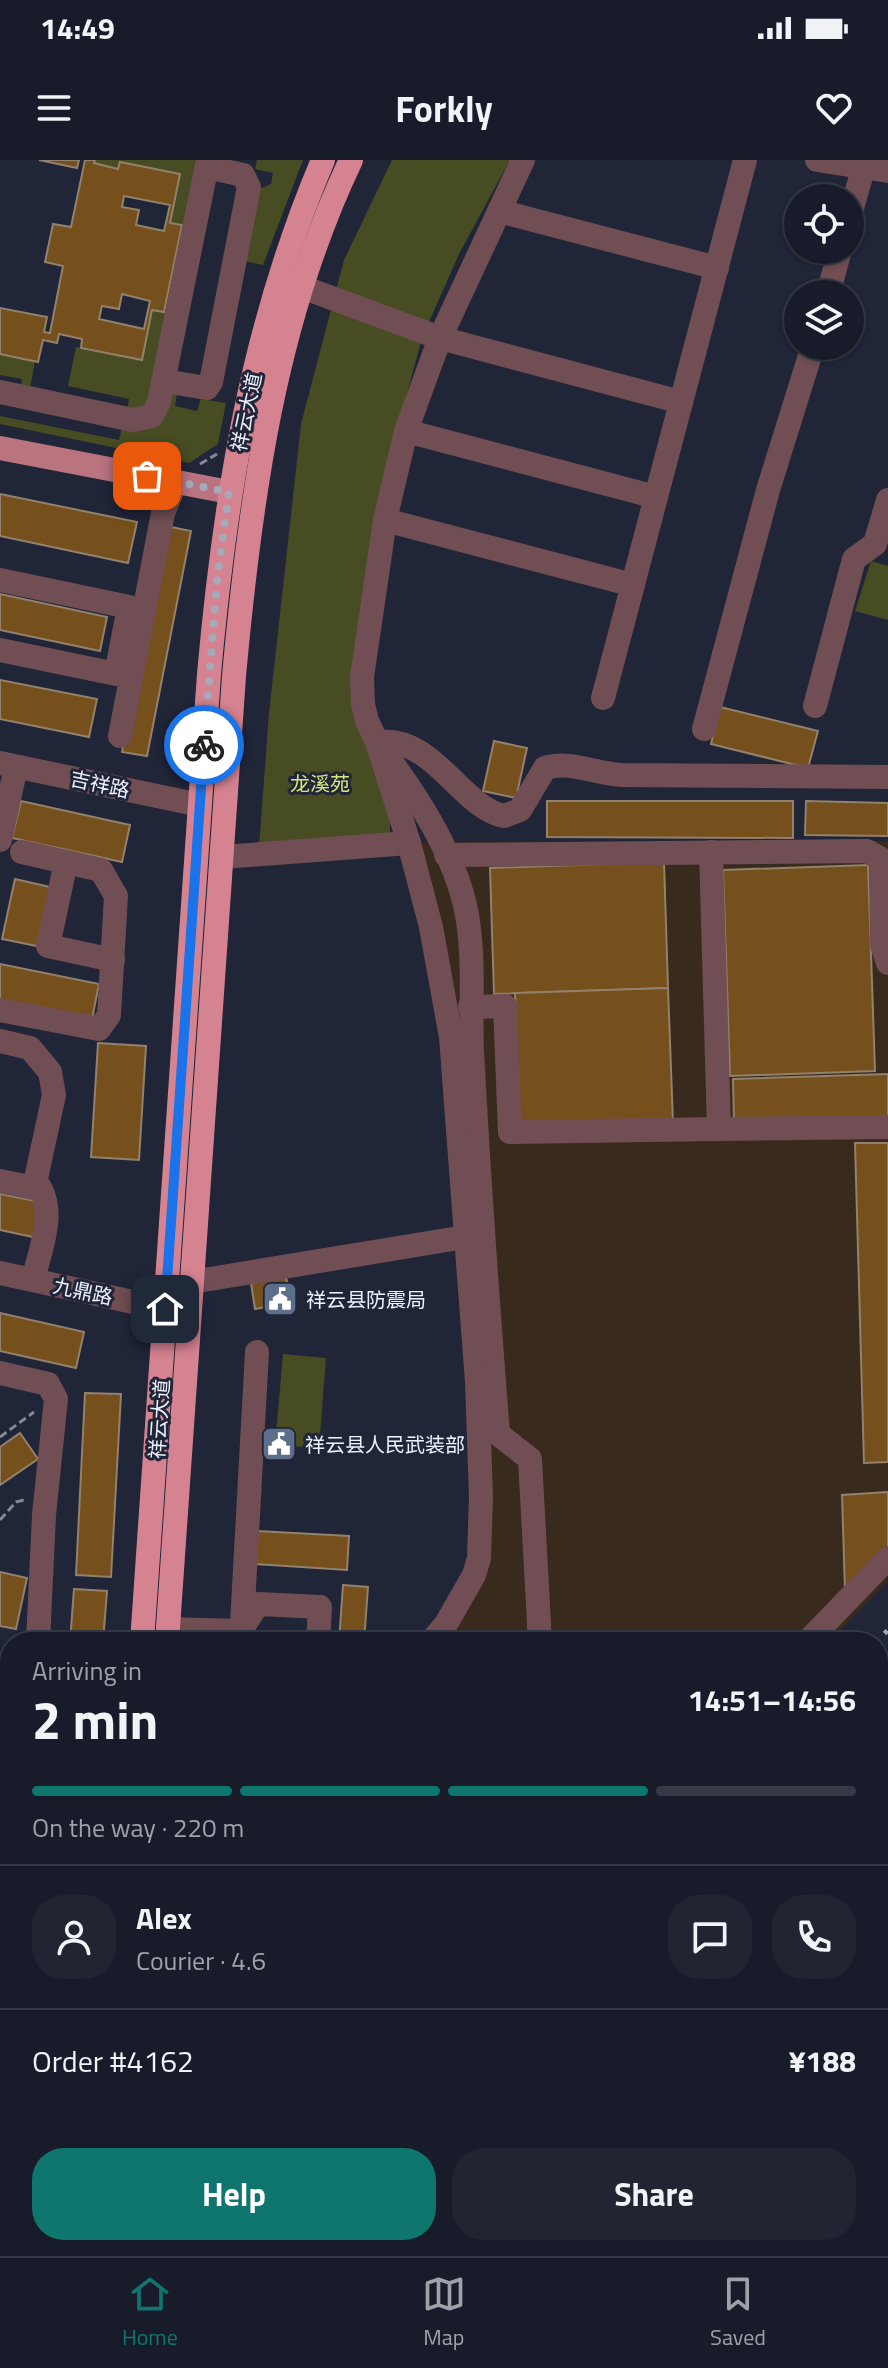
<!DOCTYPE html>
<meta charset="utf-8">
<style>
:root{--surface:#181c2a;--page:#212532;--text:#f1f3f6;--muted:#9fa1a8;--line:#363a47;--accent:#0f766e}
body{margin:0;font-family:"Titillium Web","Noto Sans SC",sans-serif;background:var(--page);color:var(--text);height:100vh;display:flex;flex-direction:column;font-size:30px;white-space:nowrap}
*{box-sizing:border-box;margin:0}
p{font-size:26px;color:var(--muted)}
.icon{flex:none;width:44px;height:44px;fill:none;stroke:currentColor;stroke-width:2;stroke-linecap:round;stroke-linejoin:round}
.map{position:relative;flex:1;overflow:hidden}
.sheet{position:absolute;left:0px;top:1472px;width:888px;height:624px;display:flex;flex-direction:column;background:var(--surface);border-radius:32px 32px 0 0;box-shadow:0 2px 6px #0004,0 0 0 2px var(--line)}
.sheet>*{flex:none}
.fabs{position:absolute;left:784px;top:24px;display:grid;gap:16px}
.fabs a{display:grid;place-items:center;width:80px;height:80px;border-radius:50%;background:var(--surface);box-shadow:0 2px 6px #0004,0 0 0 2px var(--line);font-size:40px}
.pin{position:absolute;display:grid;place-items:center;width:68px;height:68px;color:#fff;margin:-34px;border-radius:16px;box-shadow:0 4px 12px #0006}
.courier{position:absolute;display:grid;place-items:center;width:80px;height:80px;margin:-40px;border:6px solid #1a73e8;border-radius:50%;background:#fff;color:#222;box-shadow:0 2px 10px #0007}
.summary em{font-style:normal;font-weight:700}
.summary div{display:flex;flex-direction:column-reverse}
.summary{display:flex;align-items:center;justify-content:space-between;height:136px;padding:0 32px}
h1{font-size:52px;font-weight:700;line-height:60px}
.bar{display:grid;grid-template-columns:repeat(4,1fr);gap:12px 8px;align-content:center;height:96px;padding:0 32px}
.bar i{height:10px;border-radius:6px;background:var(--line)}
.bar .selected{background:var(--accent)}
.bar p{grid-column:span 4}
.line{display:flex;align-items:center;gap:20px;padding:0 32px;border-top:2px solid var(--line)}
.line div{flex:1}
.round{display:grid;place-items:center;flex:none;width:84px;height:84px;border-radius:32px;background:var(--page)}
.cta{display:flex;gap:16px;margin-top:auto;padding:16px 32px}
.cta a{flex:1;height:92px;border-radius:32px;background:var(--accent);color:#fff;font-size:32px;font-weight:700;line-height:92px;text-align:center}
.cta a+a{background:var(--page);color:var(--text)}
.status{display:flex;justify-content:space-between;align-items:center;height:56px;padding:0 40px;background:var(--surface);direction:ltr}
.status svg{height:22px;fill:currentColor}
header{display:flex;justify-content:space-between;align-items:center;height:104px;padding:0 32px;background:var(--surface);font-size:36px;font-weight:700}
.tabs{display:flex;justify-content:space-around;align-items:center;height:112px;border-top:2px solid var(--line);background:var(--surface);font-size:22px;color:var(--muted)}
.tabs a{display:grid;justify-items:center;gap:4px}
.tabs .selected{color:var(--accent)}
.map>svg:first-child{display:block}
.industrial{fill:#382a1d}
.green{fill:#474c23}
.building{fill:#754f1c;stroke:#92816c;stroke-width:2;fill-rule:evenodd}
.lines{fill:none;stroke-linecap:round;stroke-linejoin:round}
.path{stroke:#838797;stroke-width:3;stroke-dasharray:8 4;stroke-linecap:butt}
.minor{stroke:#704e53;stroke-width:24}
.major{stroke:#b97480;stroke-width:24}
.highway{stroke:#d68391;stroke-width:24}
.rail{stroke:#a0a5b4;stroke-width:5;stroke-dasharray:4 8;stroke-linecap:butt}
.done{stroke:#a5aab9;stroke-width:8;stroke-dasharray:0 14.4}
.route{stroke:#1a73e8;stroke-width:10}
.labels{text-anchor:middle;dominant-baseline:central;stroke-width:6;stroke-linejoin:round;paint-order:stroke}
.street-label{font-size:20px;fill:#edf1fe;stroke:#202538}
.park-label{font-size:20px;fill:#d7e67b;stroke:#202538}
.poi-label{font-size:20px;fill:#edf1fe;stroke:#202538;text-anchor:start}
</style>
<div class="status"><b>14:49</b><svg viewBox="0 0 49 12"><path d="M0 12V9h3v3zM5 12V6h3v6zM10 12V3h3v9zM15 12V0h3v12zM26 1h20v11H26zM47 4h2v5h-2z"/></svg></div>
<header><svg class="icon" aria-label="menu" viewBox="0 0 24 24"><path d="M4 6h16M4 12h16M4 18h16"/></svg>Forkly<svg class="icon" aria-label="heart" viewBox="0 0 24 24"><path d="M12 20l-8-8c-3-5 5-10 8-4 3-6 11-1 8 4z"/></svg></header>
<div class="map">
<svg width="888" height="2096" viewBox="0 0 888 2096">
<rect width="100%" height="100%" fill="#202538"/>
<!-- industrial -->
<polygon class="industrial" points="888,681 888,1421 829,1482 441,1482 480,1415 467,1035 412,682"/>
<!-- green -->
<g class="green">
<polygon points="95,0 200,0 187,66 170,63 180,14 120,2 118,9 94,3"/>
<polygon points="257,0 303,0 263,105 243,101 259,29 271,24 273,13 255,9"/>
<polygon points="392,0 510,0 459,94 422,178 395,278 353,541 390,653 390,674 259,687 269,553 301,264 344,100"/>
<polygon points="152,150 168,152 148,245 127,251 129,239 68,226 76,187 141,200"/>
<polygon points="0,194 35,201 30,228 20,230 22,219 0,215"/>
<polygon points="177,234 175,246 197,251 201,239 226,243 218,284 189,303 0,264 0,256 119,280 122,267 169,236"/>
<polygon points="871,401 888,406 888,460 855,451"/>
<polygon points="283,1194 326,1198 319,1288 275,1285"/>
<polygon points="888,1596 888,1676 878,1679 878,1605"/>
<polygon points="318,2086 393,2086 388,2096 321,2096"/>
<polygon points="438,2086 539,2086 535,2096 434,2096"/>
</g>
<!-- building -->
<g class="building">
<polygon points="39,0 79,0 77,8"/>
<path d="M85 0H95L94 3 118 9 120 2 180 14 170 63 182 65 164 152 152 150 142 200 81 188 82 179 59 174 57 183 43 180 38 202 0 194V148L47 157 44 172 50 173 63 106 45 102 53 64 71 67ZM124 36 170 45 164 71 136 65 139 50 122 47ZM122 134 150 141 144 169 99 159 102 146 119 149Z"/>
<polygon points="0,334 137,362 128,403 0,376"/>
<polygon points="166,366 191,371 147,596 122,592"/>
<polygon points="0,434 107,457 100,491 0,470"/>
<polygon points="0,520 97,539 89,577 0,559"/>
<polygon points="720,547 818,571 808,608 711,584"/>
<polygon points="494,581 527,588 516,638 483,631"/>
<polygon points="21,641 130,665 122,702 12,678"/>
<polygon points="547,641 793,641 793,678 547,677"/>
<polygon points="806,641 888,643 888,676 805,675"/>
<polygon points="664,702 668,828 494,834 490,708"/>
<polygon points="868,705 875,911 730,916 723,710"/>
<polygon points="15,719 50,727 37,786 2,779"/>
<polygon points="0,804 99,824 92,859 0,841"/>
<polygon points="668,828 673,963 519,967 515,833"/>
<polygon points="98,883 146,886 139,1000 91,997"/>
<polygon points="888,914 888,958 734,963 733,919"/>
<polygon points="855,983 888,983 888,1302 864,1303"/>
<polygon points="0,1034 40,1042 33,1077 0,1070"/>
<polygon points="286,1117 291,1142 255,1149 251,1123"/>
<polygon points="0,1153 84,1172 76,1208 0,1191"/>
<polygon points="85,1233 121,1234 111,1417 76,1415"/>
<polygon points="20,1273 38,1299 0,1325 0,1287"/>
<polygon points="888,1332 888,1387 845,1430 842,1335"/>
<polygon points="257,1371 349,1376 347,1410 255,1404"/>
<polygon points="0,1412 27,1418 16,1469 0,1466"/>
<polygon points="343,1425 368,1427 364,1482 339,1482"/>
<polygon points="74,1429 107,1431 103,1482 70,1482"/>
<polygon points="0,1526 10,1528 10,1555 4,1582 0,1581"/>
<polygon points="0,1640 10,1642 10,1677 0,1675"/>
<polygon points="0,1740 10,1743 2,1781 0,1781"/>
</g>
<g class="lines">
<!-- path -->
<g class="path">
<polyline points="200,304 217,294"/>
<polyline points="0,1277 34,1252"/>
<polyline points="0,1360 16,1342 24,1340"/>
</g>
<!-- minor -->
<g class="minor">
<polyline points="817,0 888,11"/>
<polyline points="499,51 717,108"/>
<polyline points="850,55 864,6"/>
<polyline points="302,127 440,178 681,242"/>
<polyline points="828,134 840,90"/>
<polyline points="163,221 207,228 211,222 249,27 243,15 207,7"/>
<polyline points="0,232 133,260 152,256 159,242 208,0"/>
<polyline points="406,271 656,337"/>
<polyline points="385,360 633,425"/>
<polyline points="0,420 129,447 116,514 0,490"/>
<polyline points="603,538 745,0"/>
<polyline points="815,546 854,399 875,384 888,340"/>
<polyline points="704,569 768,330 813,186"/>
<polyline points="120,576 163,353 176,322"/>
<polyline points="0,603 200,645"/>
<polyline points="0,680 16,607"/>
<polyline points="711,692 719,969 888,967"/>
<polyline points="446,695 867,691 881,699 882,785 888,803"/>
<polyline points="222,697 409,683"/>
<polyline points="66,702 48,786 113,800"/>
<polyline points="470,847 505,846 510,972 719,969"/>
<polyline points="0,850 99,869 109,855 116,736 101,710 22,692"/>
<polyline points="0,881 30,888 50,912 54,935 34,1028 0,1021"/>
<polyline points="0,1113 165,1149"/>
<path d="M33 1120C40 1090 58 1049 36 1022"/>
<polyline points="192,1122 465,1077"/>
<polyline points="0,1213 48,1224 56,1239 44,1355 38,1482"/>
<polyline points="168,1469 240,1471"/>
<polyline points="241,1470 258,1444 320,1447 318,1482"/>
<polyline points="241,1482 257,1192"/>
<polyline points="431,1482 446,1464 474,1415 479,1398 481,1337 477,1222 451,877 431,767 409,683 377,582 367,561 363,544 362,517 385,360 406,271 440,178 523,0"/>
<path d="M540 1482 530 1299 498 1274C488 1147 479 1020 472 892 470 843 476 789 464 741 449 683 412 629 377 582 434 575 460 647 504 656L520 650 545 608C569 600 597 614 622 615L888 617"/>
<polyline points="807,1482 888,1398"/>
<polyline points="878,1582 888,1572"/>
<polyline points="0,1608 6,1610 10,1607"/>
<polyline points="878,1698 888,1693"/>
<polyline points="0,1701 10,1703"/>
<polyline points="0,1813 10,1812"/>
<polyline points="878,1822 888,1815"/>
<polyline points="0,1988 10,1909"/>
<polyline points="878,1997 888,1987"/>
<polyline points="878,2077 888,2084"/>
<polyline points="564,2096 568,2086"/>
<polyline points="665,2096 669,2086"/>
<polyline points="801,2096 807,2086"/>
</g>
<!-- major -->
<polyline class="major" points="0,288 229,332"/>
<!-- highway -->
<g class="highway">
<path d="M142 1482 209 514C225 335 252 167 323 0"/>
<path d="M167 1482 234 516C250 340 274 161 351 0"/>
<polyline points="98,2096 99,2086"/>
<polyline points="123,2096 124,2086"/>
</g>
<!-- rail -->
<g class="rail">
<polyline points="876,1482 888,1470"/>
<polyline points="404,2096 409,2086"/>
</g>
</g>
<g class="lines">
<!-- done -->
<polyline class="done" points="147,316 229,332 217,421 204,585"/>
<!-- route -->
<polyline class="route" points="165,1149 204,585"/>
</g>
<!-- icons -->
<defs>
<g id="civic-square" transform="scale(1.8)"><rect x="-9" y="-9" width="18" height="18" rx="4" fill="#5c6f8a" stroke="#202538"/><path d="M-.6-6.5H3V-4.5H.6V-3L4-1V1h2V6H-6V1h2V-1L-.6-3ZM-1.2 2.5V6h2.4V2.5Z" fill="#fff"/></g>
</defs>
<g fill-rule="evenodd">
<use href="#civic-square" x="280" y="1139"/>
<use href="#civic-square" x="279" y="1284"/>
</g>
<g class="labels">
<!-- street labels -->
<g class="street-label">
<text transform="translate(246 252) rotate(-78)">祥云大道</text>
<text transform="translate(100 624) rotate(12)">吉祥路</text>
<text transform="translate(83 1131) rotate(12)">九鼎路</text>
<text transform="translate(159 1259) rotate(-86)">祥云大道</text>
</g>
<!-- park labels -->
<g class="park-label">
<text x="320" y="623">龙溪苑</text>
</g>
<!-- poi labels -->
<g class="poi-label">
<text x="306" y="1139">祥云县防震局</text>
<text x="305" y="1284">祥云县人民武装部</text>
</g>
</g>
</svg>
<div class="fabs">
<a><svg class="icon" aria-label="locate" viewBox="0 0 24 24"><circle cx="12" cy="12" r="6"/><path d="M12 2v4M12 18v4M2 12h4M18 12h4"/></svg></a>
<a><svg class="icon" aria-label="layers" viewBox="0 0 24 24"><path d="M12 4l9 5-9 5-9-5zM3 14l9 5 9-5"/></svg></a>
</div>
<div class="pin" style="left:147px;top:316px;background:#ea580c"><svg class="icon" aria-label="bag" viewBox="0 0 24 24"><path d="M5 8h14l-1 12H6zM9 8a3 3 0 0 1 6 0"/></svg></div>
<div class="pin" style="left:165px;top:1149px;background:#1f2937"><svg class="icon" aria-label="home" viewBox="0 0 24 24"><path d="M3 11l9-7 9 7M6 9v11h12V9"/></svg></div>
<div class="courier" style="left:204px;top:585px"><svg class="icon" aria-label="bike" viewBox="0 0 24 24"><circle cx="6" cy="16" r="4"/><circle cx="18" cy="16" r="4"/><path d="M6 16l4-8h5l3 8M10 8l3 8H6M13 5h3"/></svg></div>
<section class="sheet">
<div class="summary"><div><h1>2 min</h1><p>Arriving in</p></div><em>14:51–14:56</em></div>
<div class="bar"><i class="selected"></i><i class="selected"></i><i class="selected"></i><i></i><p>On the way · 220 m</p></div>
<div class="line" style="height:144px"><a class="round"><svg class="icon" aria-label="person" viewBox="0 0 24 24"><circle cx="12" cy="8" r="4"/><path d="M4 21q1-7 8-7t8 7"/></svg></a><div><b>Alex</b><p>Courier · 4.6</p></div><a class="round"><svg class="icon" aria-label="chat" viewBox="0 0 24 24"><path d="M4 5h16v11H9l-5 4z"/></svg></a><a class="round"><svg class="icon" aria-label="phone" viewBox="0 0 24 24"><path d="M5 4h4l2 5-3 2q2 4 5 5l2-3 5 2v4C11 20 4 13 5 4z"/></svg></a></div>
<div class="line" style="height:104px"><div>Order #4162</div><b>¥188</b></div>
<div class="cta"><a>Help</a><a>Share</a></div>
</section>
</div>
<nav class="tabs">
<a class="selected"><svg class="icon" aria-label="home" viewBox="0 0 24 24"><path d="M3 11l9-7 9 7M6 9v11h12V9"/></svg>Home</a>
<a><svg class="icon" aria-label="map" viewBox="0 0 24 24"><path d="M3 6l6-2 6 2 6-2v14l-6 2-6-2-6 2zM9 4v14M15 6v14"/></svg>Map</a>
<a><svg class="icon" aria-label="saved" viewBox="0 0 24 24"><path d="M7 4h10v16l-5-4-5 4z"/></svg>Saved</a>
</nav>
